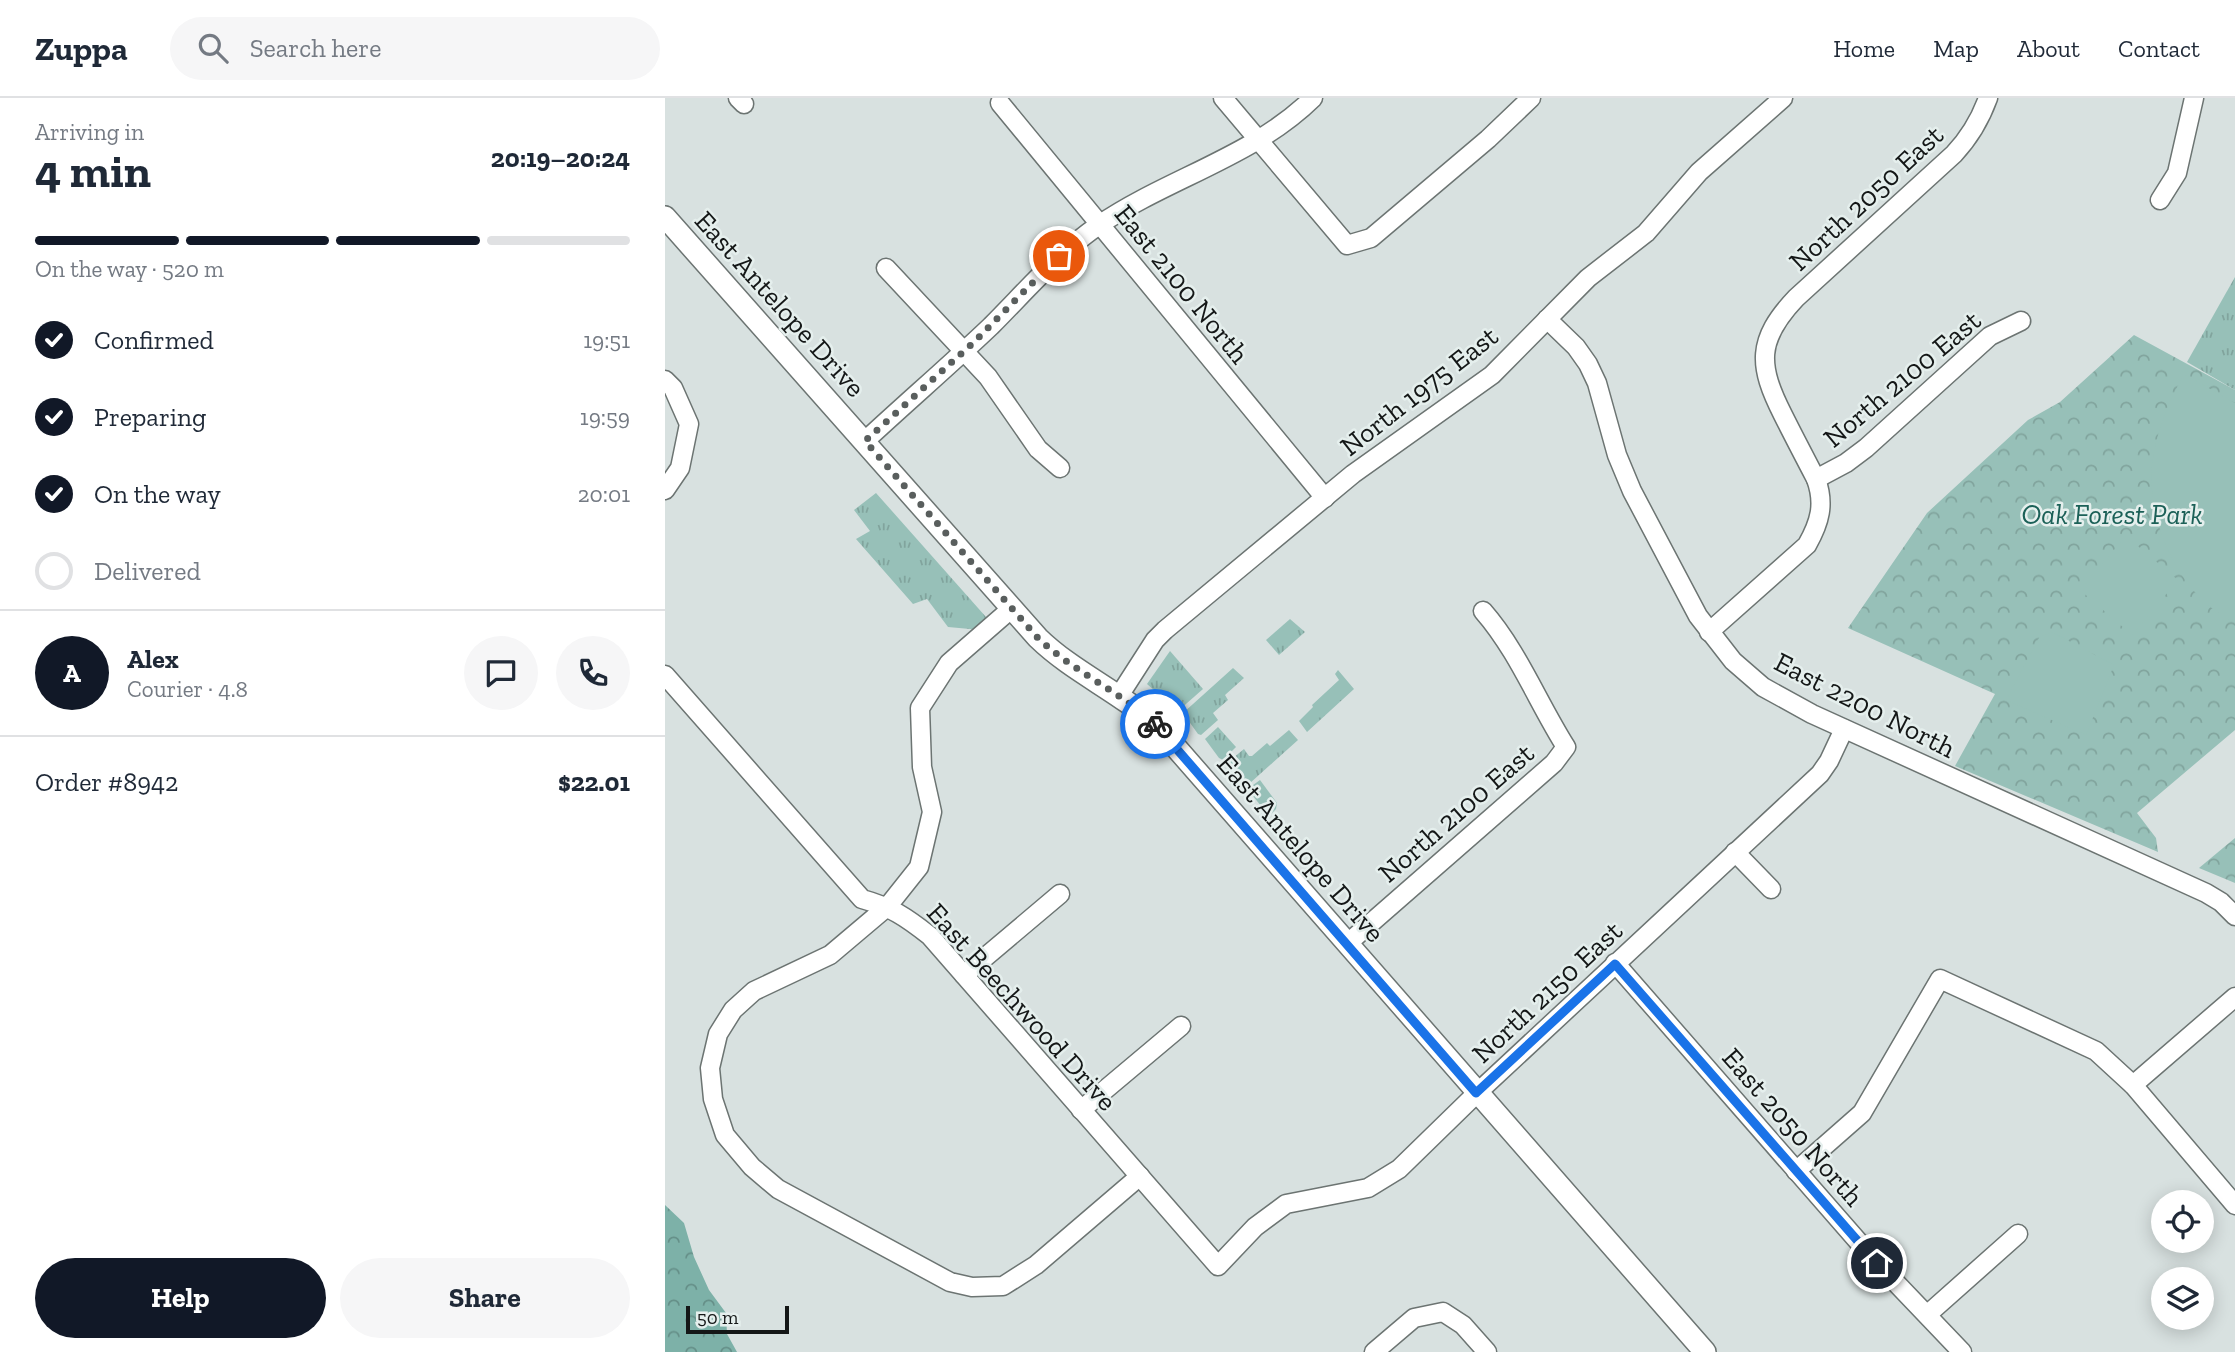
<!DOCTYPE html>
<meta charset="utf-8">
<style>
:root{--surface:#fff;--page:#f6f6f7;--text:#1f2937;--muted:#747a83;--line:#e0e1e3;--accent:#111827}
body{margin:0;font-family:"Zilla Slab",serif;background:var(--page);color:var(--text);height:100vh;display:flex;flex-direction:column;font-size:26px;white-space:nowrap}
*{box-sizing:border-box;margin:0}
p{font-size:23px;color:var(--muted)}
.icon{flex:none;width:38px;height:38px;fill:none;stroke:currentColor;stroke-width:2;stroke-linecap:round;stroke-linejoin:round}
.map{position:relative;flex:1;overflow:hidden}
.details{display:flex;flex-direction:column;background:var(--surface);width:665px}
.details>*{flex:none}
.tools{position:absolute;left:1486px;top:1092px;display:grid;gap:14px}
.tools a{display:grid;place-items:center;width:63px;height:63px;border-radius:50%;background:var(--surface);box-shadow:0 4px 18px #0003;font-size:35px}
.scale{position:absolute;left:21px;bottom:18px;width:103px;box-sizing:border-box;padding-left:7px;border:4px solid #141717;border-top:0;font-size:19px;line-height:24px;white-space:nowrap;color:#141717;-webkit-text-stroke:5px #e5efed;paint-order:stroke}
.pin{position:absolute;display:grid;place-items:center;width:60px;height:60px;color:#fff;margin:-30px;border:4px solid #fff;border-radius:50%;box-shadow:0 2px 7px #0007}
.courier{position:absolute;display:grid;place-items:center;width:70px;height:70px;margin:-35px;border:5px solid #1a73e8;border-radius:50%;background:#fff;color:#222;box-shadow:0 2px 9px #0007}
.overview em{font-style:normal;font-weight:700}
.overview div{display:flex;flex-direction:column-reverse}
.overview{display:flex;align-items:center;justify-content:space-between;height:119px;padding:0 35px}
h1{font-size:46px;font-weight:700;line-height:52px}
.bar{display:grid;grid-template-columns:repeat(4,1fr);gap:10px 7px;align-content:center;height:84px;padding:0 35px}
.bar i{height:9px;border-radius:5px;background:var(--line)}
.bar .active{background:var(--accent)}
.bar p{grid-column:span 4}
.line{display:flex;align-items:center;gap:18px;padding:0 35px;border-top:2px solid var(--line)}
.line div{flex:1}
.round{display:grid;place-items:center;flex:none;width:74px;height:74px;border-radius:37px;background:var(--page)}
ol{padding:0 35px;list-style:none}
li{display:flex;align-items:center;gap:21px;height:77px}
li p{margin-inline-start:auto}
li .icon{padding:7px;border-radius:50%;background:var(--accent);color:#fff;stroke-width:4}
li:last-child{color:var(--muted)}
li i{width:38px;height:38px;border:4px solid var(--line);border-radius:50%}
.primary-button{display:flex;gap:14px;margin-top:auto;padding:14px 35px}
.primary-button a{flex:1;height:80px;border-radius:42px;background:var(--accent);color:#fff;font-size:28px;font-weight:700;line-height:80px;text-align:center}
.primary-button a+a{background:var(--page);color:var(--text)}
header{display:flex;align-items:center;gap:42px;box-sizing:border-box;height:98px;padding:0 35px;background:var(--surface);border-bottom:2px solid var(--line)}
header strong{font-size:33px}
nav{display:flex;gap:38px;margin-inline-start:auto;font-size:24px}
.search{width:490px;height:63px;background:var(--page);display:flex;align-items:center;gap:18px;box-sizing:border-box;padding:0 24px;border-radius:38px;color:var(--muted);font-size:26px}
main{display:flex;flex:1;min-height:0}
.map>svg:first-child{display:block}
.grass{fill:url(#grass-tufts)}
.forest{fill:url(#forest-crowns)}
.park{fill:url(#park-crowns)}
.garden{fill:#97c0b8}
.lines{fill:none;stroke-linecap:round;stroke-linejoin:round}
.minor-casing{stroke:#6c7472;stroke-width:21}
.major-casing{stroke:#6c7472;stroke-width:24}
.minor{stroke:#fff;stroke-width:18}
.major{stroke:#fff;stroke-width:21}
.done{stroke:#595e5d;stroke-width:7;stroke-dasharray:0 12.6}
.route{stroke:#1a73e8;stroke-width:9}
.labels{text-anchor:middle;dominant-baseline:central;stroke-width:5;stroke-linejoin:round;paint-order:stroke}
.street-label{font-size:28px;fill:#141717;stroke:#e5efed}
.park-label{font-size:28px;font-style:italic;fill:#1b6057;stroke:#e5efed}
</style>
<header>
<strong>Zuppa</strong>
<div class="search"><svg class="icon" aria-label="search" viewBox="0 0 24 24"><circle cx="10" cy="10" r="6"/><path d="M15 15l6 6"/></svg>Search here</div>
<nav><a>Home</a><a>Map</a><a>About</a><a>Contact</a></nav>
</header>
<main>
<section class="details">
<div class="overview"><div><h1>4 min</h1><p>Arriving in</p></div><em>20:19–20:24</em></div>
<div class="bar"><i class="active"></i><i class="active"></i><i class="active"></i><i></i><p>On the way · 520 m</p></div>
<ol>
<li><svg class="icon" aria-label="check" viewBox="0 0 24 24"><path d="M5 12l5 5 9-10"/></svg>Confirmed<p>19:51</p></li>
<li><svg class="icon" aria-label="check" viewBox="0 0 24 24"><path d="M5 12l5 5 9-10"/></svg>Preparing<p>19:59</p></li>
<li><svg class="icon" aria-label="check" viewBox="0 0 24 24"><path d="M5 12l5 5 9-10"/></svg>On the way<p>20:01</p></li>
<li><i></i>Delivered</li>
</ol>
<div class="line" style="height:126px"><b class="round" style="background:var(--accent);color:#fff">A</b><div><b>Alex</b><p>Courier · 4.8</p></div><a class="round"><svg class="icon" aria-label="chat" viewBox="0 0 24 24"><path d="M4 5h16v11H9l-5 4z"/></svg></a><a class="round"><svg class="icon" aria-label="phone" viewBox="0 0 24 24"><path d="M5 4h4l2 5-3 2q2 4 5 5l2-3 5 2v4C11 20 4 13 5 4z"/></svg></a></div>
<div class="line" style="height:91px"><div>Order #8942</div><b>$22.01</b></div>
<div class="primary-button"><a>Help</a><a>Share</a></div>
</section>
<div class="map">
<svg width="1570" height="1254" viewBox="0 0 1570 1254">
<defs>
<pattern id="grass-tufts" width="24" height="20" patternUnits="userSpaceOnUse" patternTransform="scale(1.75)"><rect width="24" height="20" fill="#97c0b8"/><path d="M3 7l-1-3M5 7V3M7 7l1-3M15 17l-1-3M17 17v-4M19 17l1-3" fill="none" stroke="#81a49d"/></pattern>
<pattern id="forest-crowns" width="20" height="18" patternUnits="userSpaceOnUse" patternTransform="scale(1.75)"><rect width="20" height="18" fill="#7db1a8"/><path d="M2 6a3 3 0 1 1 6 0M12 15a3 3 0 1 1 6 0" fill="none" stroke="#658f88"/></pattern>
<pattern id="park-crowns" width="20" height="18" patternUnits="userSpaceOnUse" patternTransform="scale(1.75)"><rect width="20" height="18" fill="#97c0b8"/><path d="M2 6a3 3 0 1 1 6 0M12 15a3 3 0 1 1 6 0" fill="none" stroke="#81a49d"/></pattern>
</defs>
<rect width="100%" height="100%" fill="#d8e1e0"/>
<!-- grass -->
<g class="grass">
<polygon points="1570,179 1570,292 1522,264"/>
<polygon points="211,395 321,519 316,532 283,529 262,501 248,506 191,441 205,433 189,412"/>
<polygon points="625,521 640,534 614,557 601,542"/>
<polygon points="505,553 538,591 513,613 482,586"/>
<polygon points="568,570 579,580 560,597 563,602 548,615 553,622 536,637 533,636 518,615"/>
<polygon points="673,572 689,591 642,634 634,623 648,609 647,607 674,582 670,576"/>
<polygon points="553,629 571,649 558,662 554,660 540,641"/>
<polygon points="624,632 633,642 584,686 577,686 563,671 562,665 579,651 584,658 587,658 602,645 605,648"/>
<polygon points="595,682 612,705 611,711 604,718 584,693 584,690"/>
</g>
<!-- forest -->
<polygon class="forest" points="0,1107 19,1125 29,1159 44,1192 61,1215 62,1236 72,1254 0,1254"/>
<!-- park -->
<g class="park">
<polygon points="1469,237 1570,292 1570,632 1472,715 1491,740 1493,754 1290,668 1330,596 1183,530 1262,415 1363,322 1395,304"/>
<polygon points="1570,740 1570,785 1534,770"/>
</g>
<!-- garden -->
<g class="garden">
<path d="M1519 276 1570 305V524C1516 502 1481 423 1487 367 1491 333 1503 305 1519 276Z"/>
<polygon points="1461,438 1513,482 1467,537 1415,492"/>
<polygon points="1387,534 1449,567 1421,637 1341,602 1375,538"/>
</g>
<g class="lines">
<!-- minor casing -->
<g class="minor-casing">
<g id="minor">
<polyline points="73,0 79,6"/>
<polyline points="558,0 682,147 706,140 823,41 866,0"/>
<polyline points="335,5 660,400"/>
<polyline points="1495,102 1512,75 1529,0"/>
<polyline points="221,170 323,279 373,351 395,370"/>
<polyline points="882,221 911,249 923,266 932,285 952,357 967,393 1033,518 1068,563 1098,589 1147,616 1541,795 1556,804 1570,818"/>
<polyline points="0,282 8,290 24,326 15,370 0,392"/>
<path d="M200 343C242 304 285 267 326 228 361 193 393 155 434 127 503 80 588 59 648 0"/>
<polyline points="1151,381 1181,365 1201,350 1325,238 1356,223"/>
<polyline points="346,511 284,565 255,610 257,669 267,714 254,769 223,808 165,857 89,893 68,912 53,936 45,970 48,1001 60,1037 87,1069 113,1091 285,1184 307,1189 338,1188 371,1167 475,1078"/>
<path d="M1044 534 1142 447C1155 424 1160 406 1151 381 1140 360 1129 339 1118 317 1093 268 1091 242 1131 200L1289 56C1305 39 1315 22 1323 0"/>
<path d="M0 577 197 801C226 809 241 819 265 838L553 1168 590 1129 621 1106 703 1090 734 1071 812 995 1155 676 1164 663 1179 631"/>
<polyline points="454,598 490,542 500,532 688,376 827,277 923,180 981,135 1034,74 1118,0"/>
<polyline points="1070,754 1106,791"/>
<path d="M683 845 889 665 901 649C873 605 853 553 818 513"/>
<polyline points="950,865 1212,1165 1297,1254"/>
<polyline points="299,877 395,796"/>
<polyline points="1468,987 1570,899"/>
<polyline points="416,1012 516,928"/>
<polyline points="1131,1073 1197,1015 1275,881 1431,953 1468,987 1570,1107"/>
<polyline points="1263,1216 1353,1136"/>
<polyline points="709,1254 749,1220 778,1214 798,1227 822,1254"/>
</g>
</g>
<!-- major casing -->
<g class="major-casing">
<path id="major" d="M0 119 373 540C409 575 456 594 493 629L1040 1254"/>
</g>
<!-- minor -->
<use href="#minor" class="minor"/>
<!-- major -->
<use href="#major" class="major"/>
</g>
<g class="lines">
<!-- done -->
<path class="done" d="M394 158 309 244 200 343 373 540C409 574 454 593 490 626"/>
<!-- route -->
<polyline class="route" points="490,626 811,995 950,866 1212,1165"/>
</g>
<g class="labels">
<!-- street labels -->
<g class="street-label">
<text transform="translate(1201 100) rotate(-43)">North 2050 East</text>
<text transform="translate(517 186) rotate(51)">East 2100 North</text>
<text transform="translate(115 206) rotate(48)">East Antelope Drive</text>
<text transform="translate(1237 281) rotate(-40)">North 2100 East</text>
<text transform="translate(754 293) rotate(-38)">North 1975 East</text>
<text transform="translate(1200 607) rotate(27)">East 2200 North</text>
<text transform="translate(791 715) rotate(-41)">North 2100 East</text>
<text transform="translate(636 750) rotate(49)">East Antelope Drive</text>
<text transform="translate(882 894) rotate(-43)">North 2150 East</text>
<text transform="translate(357 909) rotate(48)">East Beechwood Drive</text>
<text transform="translate(1128 1029) rotate(49)">East 2050 North</text>
</g>
<!-- park labels -->
<g class="park-label">
<text x="1447" y="416">Oak Forest Park</text>
</g>
</g>
</svg>
<div class="tools">
<a><svg class="icon" aria-label="locate" viewBox="0 0 24 24"><circle cx="12" cy="12" r="6"/><path d="M12 2v4M12 18v4M2 12h4M18 12h4"/></svg></a>
<a><svg class="icon" aria-label="layers" viewBox="0 0 24 24"><path d="M12 4l9 5-9 5-9-5zM3 14l9 5 9-5"/></svg></a>
</div>
<div class="scale">50 m</div>
<div class="pin" style="left:394px;top:158px;background:#ea580c"><svg class="icon" aria-label="bag" viewBox="0 0 24 24"><path d="M5 8h14l-1 12H6zM9 8a3 3 0 0 1 6 0"/></svg></div>
<div class="pin" style="left:1212px;top:1165px;background:#1f2937"><svg class="icon" aria-label="home" viewBox="0 0 24 24"><path d="M3 11l9-7 9 7M6 9v11h12V9"/></svg></div>
<div class="courier" style="left:490px;top:626px"><svg class="icon" aria-label="bike" viewBox="0 0 24 24"><circle cx="6" cy="16" r="4"/><circle cx="18" cy="16" r="4"/><path d="M6 16l4-8h5l3 8M10 8l3 8H6M13 5h3"/></svg></div>
</div>
</main>
